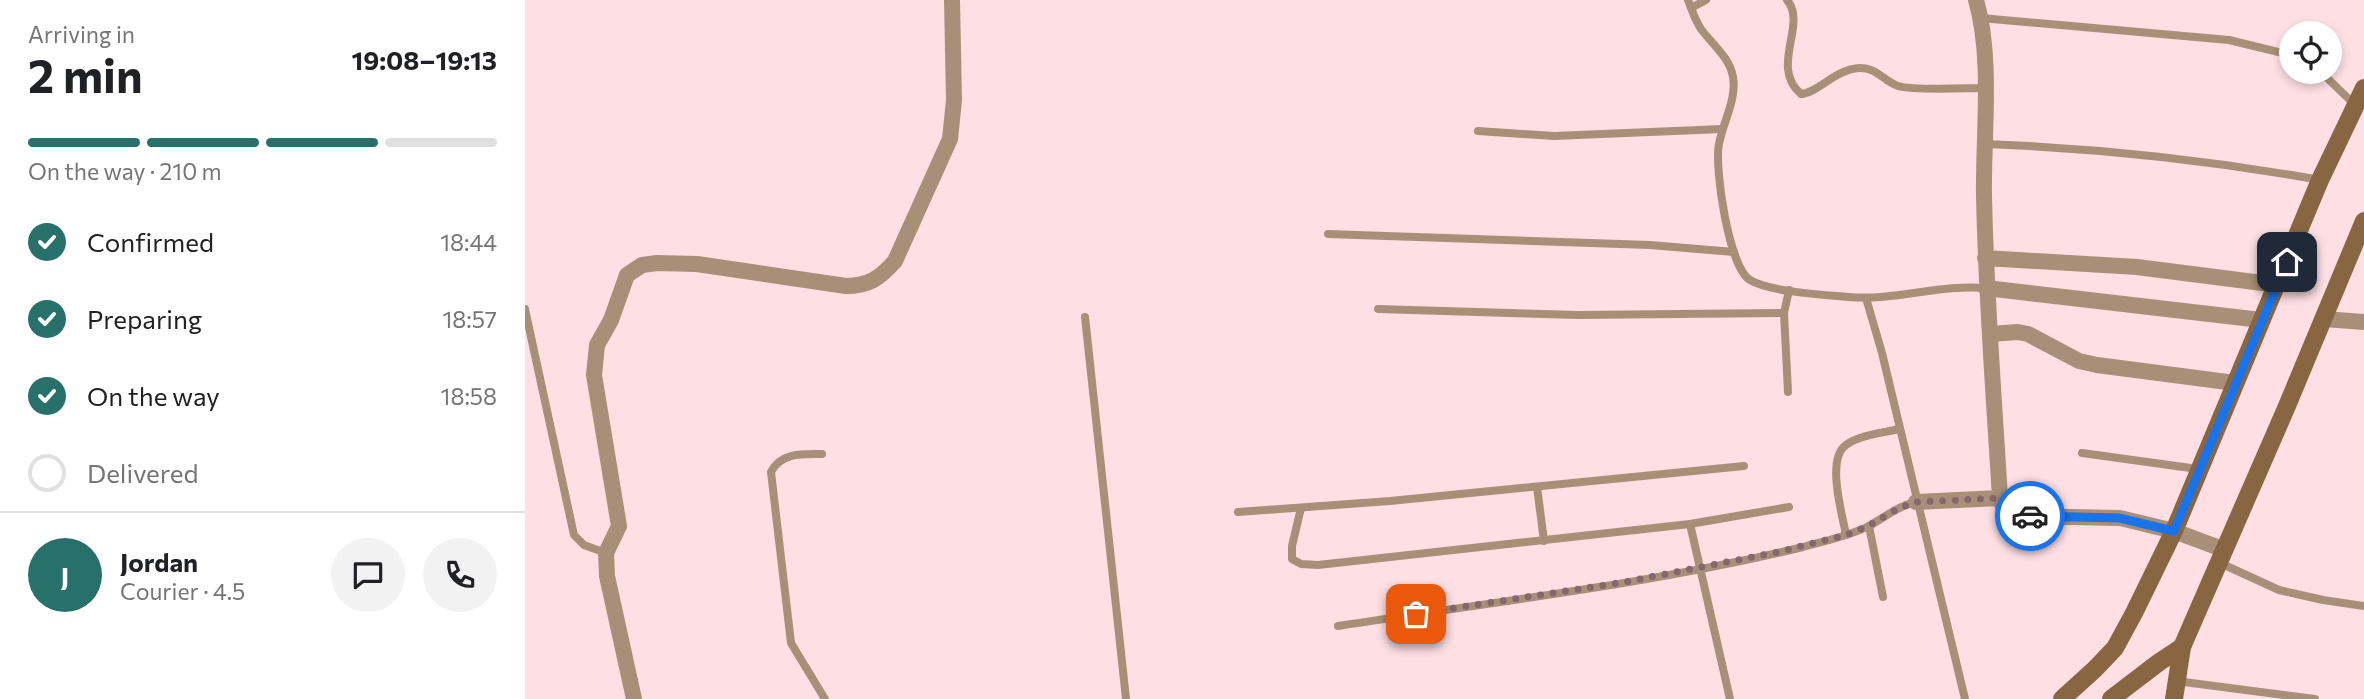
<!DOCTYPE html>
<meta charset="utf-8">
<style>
:root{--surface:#fff;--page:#f2f2f2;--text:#202124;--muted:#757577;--line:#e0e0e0;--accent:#28716a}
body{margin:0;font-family:Commissioner,sans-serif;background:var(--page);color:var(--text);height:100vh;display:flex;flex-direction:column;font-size:26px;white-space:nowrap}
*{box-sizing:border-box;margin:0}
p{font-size:23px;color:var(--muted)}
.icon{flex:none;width:38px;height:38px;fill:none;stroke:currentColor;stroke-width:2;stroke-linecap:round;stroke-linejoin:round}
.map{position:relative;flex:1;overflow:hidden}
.drawer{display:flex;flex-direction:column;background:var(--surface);width:525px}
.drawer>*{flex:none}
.tools{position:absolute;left:1754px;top:21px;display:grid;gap:14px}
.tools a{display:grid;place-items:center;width:63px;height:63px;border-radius:50%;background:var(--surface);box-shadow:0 4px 10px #0003;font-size:35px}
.pin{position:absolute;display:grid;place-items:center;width:60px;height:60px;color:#fff;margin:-30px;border-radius:14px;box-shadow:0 4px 10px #0006}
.courier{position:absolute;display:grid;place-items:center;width:70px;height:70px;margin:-35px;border:5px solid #1a73e8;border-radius:50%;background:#fff;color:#222;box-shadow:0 2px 9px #0007}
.head em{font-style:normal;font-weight:700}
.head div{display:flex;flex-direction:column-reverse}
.head{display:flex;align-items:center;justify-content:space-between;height:119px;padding:0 28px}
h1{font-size:46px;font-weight:700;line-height:52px}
.bar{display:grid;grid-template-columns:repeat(4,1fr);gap:10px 7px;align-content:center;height:84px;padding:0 28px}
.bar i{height:9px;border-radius:5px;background:var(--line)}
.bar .current{background:var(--accent)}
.bar p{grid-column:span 4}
.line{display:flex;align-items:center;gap:18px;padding:0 28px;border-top:2px solid var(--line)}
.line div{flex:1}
.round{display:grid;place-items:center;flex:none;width:74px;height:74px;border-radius:37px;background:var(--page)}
ol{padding:0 28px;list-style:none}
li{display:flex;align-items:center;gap:21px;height:77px}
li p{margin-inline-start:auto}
li .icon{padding:7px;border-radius:50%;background:var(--accent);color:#fff;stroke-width:4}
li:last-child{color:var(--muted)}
li i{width:38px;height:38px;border:4px solid var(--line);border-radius:50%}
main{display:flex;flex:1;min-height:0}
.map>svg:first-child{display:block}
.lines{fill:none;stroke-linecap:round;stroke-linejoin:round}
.lane{stroke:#a89078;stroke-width:8}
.street{stroke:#a89078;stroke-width:16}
.secondary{stroke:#896642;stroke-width:18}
.done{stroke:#85686e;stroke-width:7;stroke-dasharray:0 12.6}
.route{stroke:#1a73e8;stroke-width:9}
</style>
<main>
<section class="drawer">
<div class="head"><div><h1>2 min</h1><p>Arriving in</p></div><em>19:08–19:13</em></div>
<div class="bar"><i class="current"></i><i class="current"></i><i class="current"></i><i></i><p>On the way · 210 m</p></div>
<ol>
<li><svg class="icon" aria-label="check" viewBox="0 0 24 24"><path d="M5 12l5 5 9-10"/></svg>Confirmed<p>18:44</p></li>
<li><svg class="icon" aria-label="check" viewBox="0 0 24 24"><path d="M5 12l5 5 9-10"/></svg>Preparing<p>18:57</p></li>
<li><svg class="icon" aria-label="check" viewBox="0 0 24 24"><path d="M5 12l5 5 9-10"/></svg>On the way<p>18:58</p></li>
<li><i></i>Delivered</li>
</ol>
<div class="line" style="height:126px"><b class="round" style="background:var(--accent);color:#fff">J</b><div><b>Jordan</b><p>Courier · 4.5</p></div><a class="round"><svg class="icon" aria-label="chat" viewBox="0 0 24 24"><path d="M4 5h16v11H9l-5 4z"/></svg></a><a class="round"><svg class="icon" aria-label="phone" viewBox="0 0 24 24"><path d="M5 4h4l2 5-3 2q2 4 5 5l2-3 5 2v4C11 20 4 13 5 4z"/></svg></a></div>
</section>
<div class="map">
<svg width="1839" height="699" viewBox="0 0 1839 699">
<rect width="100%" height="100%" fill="#fddfe4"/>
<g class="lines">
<!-- lane -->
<g class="lane">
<path d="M1163 0C1167 10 1170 20 1176 29 1187 44 1205 58 1208 77 1212 99 1198 122 1194 144 1189 167 1204 268 1225 280 1245 292 1300 295 1324 297 1370 301 1415 284 1461 288"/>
<path d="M1262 0C1283 24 1244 67 1276 94 1293 93 1309 70 1334 68 1352 67 1358 81 1373 86 1390 91 1440 88 1460 88"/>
<polyline points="1166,8 1181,0"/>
<polyline points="1456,18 1704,40 1766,55"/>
<polyline points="1796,72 1831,106"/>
<polyline points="953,131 1029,136 1197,129"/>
<path d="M1458 144C1571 148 1683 160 1795 180"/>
<polyline points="803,234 1125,245 1209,252"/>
<polyline points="1341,298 1357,353 1440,699"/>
<polyline points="0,309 49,535 59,545 81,553"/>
<polyline points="853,309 1053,315 1259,313"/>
<polyline points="560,317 601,699"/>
<polyline points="1263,392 1259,313 1264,290"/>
<polyline points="1557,453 1673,469"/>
<path d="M297 454C278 454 256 452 246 472L266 643 300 699"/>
<polyline points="1012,487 1019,541"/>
<polyline points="776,508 767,546 767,559 776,564 793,565 1165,524 1264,507"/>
<polyline points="713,512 865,501 1219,466"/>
<polyline points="1165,524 1205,699"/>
<polyline points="1344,526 1358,597"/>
<path d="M1321 535C1317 513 1301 459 1321 445 1334 435 1358 433 1374 429"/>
<polyline points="1695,563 1754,590 1798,600 1839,606"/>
<path d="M813 626C968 602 1126 584 1278 547 1300 541 1324 536 1344 526 1360 517 1373 506 1391 502"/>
<polyline points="1651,681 1790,699"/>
</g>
<!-- street -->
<g class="street">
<path d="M1451 0C1468 59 1458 134 1459 196 1461 297 1469 397 1475 498 1478 509 1481 514 1493 516L1595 518 1649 531 1700 550"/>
<polyline points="1460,258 1612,267 1753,285"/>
<polyline points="1461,288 1736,320"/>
<polyline points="1799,319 1839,322"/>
<polyline points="1465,334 1493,332 1503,334 1554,361 1572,365 1710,383"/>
<polyline points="1391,502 1475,498"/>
<path d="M109 699 82 576 81 553 94 526 69 375 72 345 86 320 102 275 117 265 132 263 172 264 321 286C344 286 355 278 370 261L425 139 429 100 427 0"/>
</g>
<!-- secondary -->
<g class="secondary">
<polyline points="1537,699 1570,669 1590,648 1609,613 1649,531 1795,180 1839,88"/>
<polyline points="1586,699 1633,663 1657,647"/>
<polyline points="1649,699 1657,647 1762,406 1839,221"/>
</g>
</g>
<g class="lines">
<!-- done -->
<path class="done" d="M891 614 1100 582 1253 552 1321 535 1343 526 1374 508 1391 502 1475 498C1479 517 1488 516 1505 516"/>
<!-- route -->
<polyline class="route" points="1505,516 1595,518 1649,531 1762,262"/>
</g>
</svg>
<div class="tools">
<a><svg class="icon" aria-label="locate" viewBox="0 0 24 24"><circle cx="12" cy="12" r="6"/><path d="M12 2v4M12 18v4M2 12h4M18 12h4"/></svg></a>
</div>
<div class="pin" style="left:891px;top:614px;background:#ea580c"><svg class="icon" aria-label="bag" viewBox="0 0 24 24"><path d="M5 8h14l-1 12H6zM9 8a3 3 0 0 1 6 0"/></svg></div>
<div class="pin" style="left:1762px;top:262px;background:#1f2937"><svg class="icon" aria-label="home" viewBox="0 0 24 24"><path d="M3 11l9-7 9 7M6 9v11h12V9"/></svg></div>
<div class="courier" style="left:1505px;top:516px"><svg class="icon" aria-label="car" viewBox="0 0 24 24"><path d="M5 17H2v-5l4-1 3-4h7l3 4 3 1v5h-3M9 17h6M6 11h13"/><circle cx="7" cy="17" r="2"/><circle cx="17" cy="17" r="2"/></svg></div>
</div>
</main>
